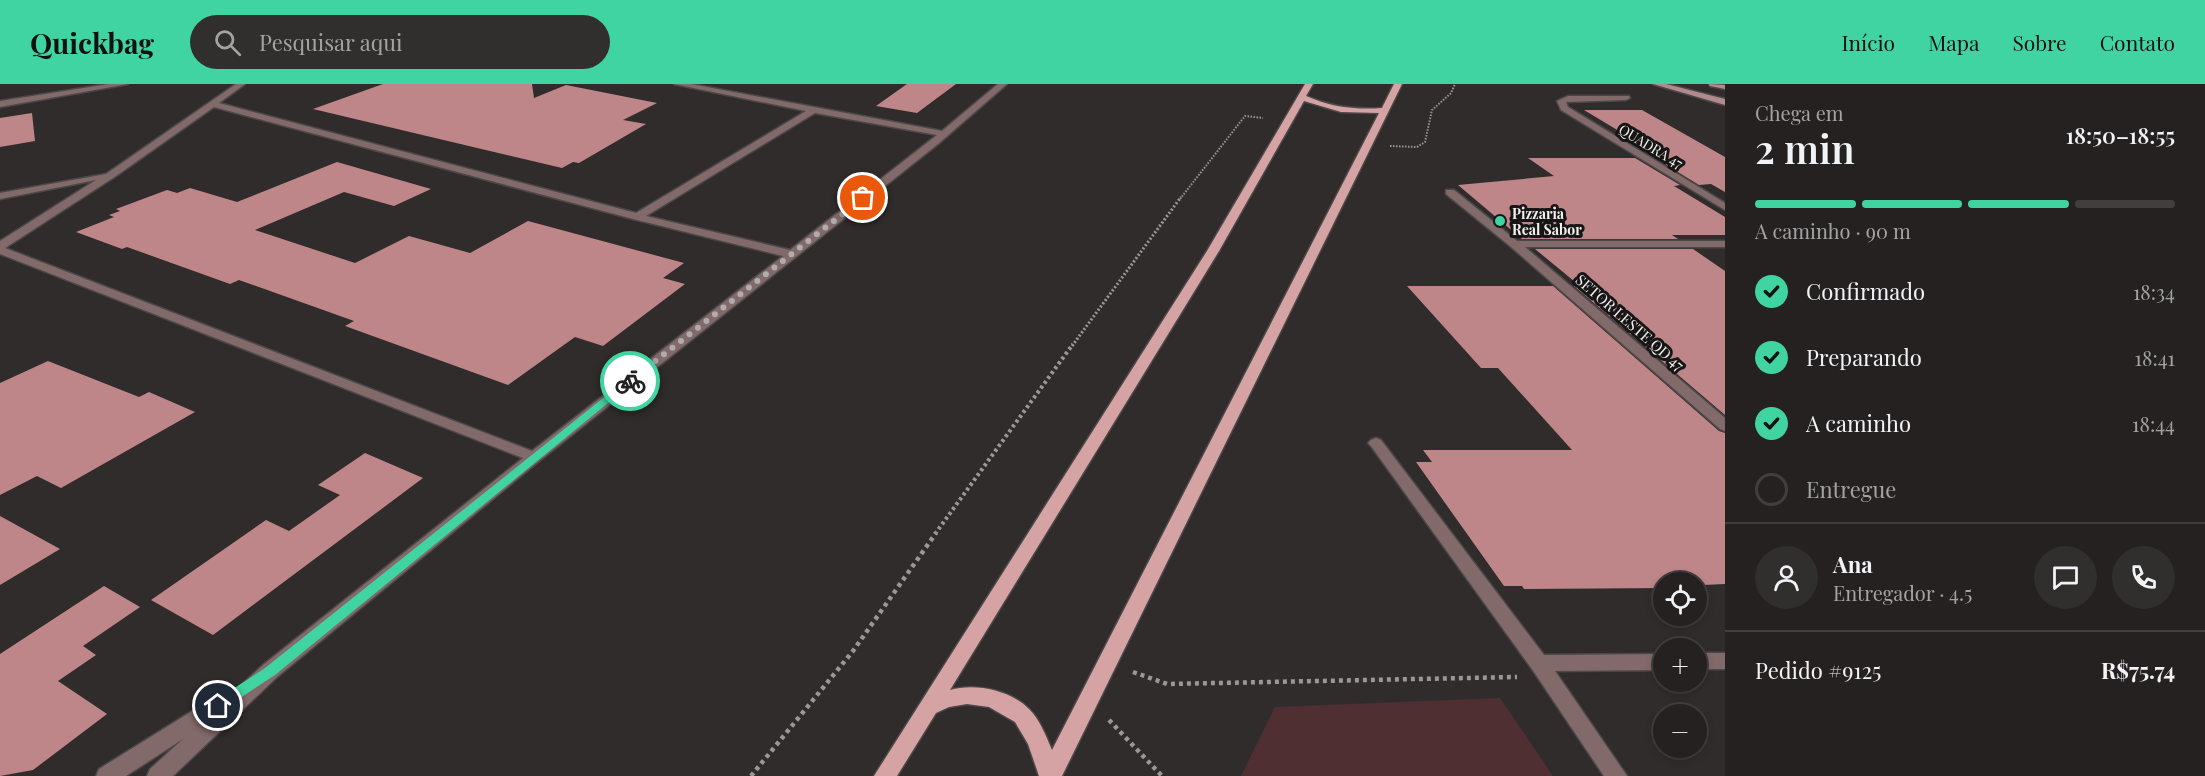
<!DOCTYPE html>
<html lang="pt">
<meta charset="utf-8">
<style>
:root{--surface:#252121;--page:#312e2e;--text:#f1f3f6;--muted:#a3a3a5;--line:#423e3f;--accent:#40d4a2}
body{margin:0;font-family:"Playfair Display",serif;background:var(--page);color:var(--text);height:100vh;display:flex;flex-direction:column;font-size:22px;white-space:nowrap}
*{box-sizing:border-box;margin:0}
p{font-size:20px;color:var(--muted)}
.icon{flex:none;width:33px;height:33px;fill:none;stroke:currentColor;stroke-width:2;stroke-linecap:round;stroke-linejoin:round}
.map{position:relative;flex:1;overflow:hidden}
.panel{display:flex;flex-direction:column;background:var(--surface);width:480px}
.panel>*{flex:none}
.fabs{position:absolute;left:1653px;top:488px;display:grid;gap:12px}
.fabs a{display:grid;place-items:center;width:54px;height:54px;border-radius:50%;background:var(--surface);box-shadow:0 3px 9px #0003,0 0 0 2px var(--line);font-size:30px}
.pin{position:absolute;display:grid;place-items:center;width:51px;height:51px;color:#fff;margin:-26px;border:3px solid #fff;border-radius:50%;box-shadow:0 2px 6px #0007}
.courier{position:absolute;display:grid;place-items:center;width:60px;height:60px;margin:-30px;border:4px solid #40d4a2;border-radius:50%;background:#fff;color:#222;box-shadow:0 2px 8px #0007}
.headline em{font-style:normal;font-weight:600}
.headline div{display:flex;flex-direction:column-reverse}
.headline{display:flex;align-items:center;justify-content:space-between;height:102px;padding:0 30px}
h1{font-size:39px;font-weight:600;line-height:45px}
.bar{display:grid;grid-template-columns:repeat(4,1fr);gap:9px 6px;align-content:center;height:72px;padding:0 30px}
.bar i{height:8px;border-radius:4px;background:var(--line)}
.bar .active{background:var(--accent)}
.bar p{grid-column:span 4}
.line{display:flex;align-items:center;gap:15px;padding:0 30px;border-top:2px solid var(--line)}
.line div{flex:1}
.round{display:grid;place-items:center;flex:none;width:63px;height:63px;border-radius:32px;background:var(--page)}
ol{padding:0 30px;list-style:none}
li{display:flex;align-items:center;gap:18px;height:66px}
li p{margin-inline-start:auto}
li .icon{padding:6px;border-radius:50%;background:var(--accent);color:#111;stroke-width:4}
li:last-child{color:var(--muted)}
li i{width:33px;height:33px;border:3px solid var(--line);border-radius:50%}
header{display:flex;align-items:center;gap:36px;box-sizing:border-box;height:84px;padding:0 30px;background:var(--accent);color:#111}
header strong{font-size:28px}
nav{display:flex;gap:33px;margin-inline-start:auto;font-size:21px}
.search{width:420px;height:54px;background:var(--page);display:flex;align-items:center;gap:15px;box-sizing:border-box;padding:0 21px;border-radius:33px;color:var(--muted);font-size:22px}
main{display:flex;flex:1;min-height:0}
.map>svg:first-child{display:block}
.green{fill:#4f2f31}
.building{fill:#bf8689}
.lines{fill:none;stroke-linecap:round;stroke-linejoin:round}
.street-casing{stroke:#4c4848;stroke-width:3}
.secondary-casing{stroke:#4c4848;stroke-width:3}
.primary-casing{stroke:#4c4848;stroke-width:3}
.path-far3{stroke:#9c9797;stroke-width:2;stroke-dasharray:1.5 1.5;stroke-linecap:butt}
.path-far2{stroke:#9c9797;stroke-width:3;stroke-dasharray:2 2;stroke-linecap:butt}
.path-far1{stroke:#9c9797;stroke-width:4;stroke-dasharray:3 3;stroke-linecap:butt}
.path{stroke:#9c9797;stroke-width:4.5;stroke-dasharray:4 4;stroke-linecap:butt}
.street{fill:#82696a;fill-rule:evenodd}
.secondary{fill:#b18a8b;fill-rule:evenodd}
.primary{fill:#d6a3a5;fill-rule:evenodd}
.route{fill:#40d4a2}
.done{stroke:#b0acac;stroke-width:6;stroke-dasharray:0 10.8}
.poi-dot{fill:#40d4a2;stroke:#171515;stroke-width:2}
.labels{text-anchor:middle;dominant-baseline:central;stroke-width:6;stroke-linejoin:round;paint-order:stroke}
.far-street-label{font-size:14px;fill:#f5f1f1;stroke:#171515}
.far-poi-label{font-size:14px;font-weight:bold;fill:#f5f1f1;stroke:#171515;text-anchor:start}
.street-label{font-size:15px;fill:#f5f1f1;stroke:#171515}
</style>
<header>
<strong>Quickbag</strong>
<div class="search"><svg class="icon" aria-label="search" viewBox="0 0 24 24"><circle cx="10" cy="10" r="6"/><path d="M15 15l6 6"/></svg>Pesquisar aqui</div>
<nav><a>Início</a><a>Mapa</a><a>Sobre</a><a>Contato</a></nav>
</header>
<main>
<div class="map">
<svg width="1725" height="692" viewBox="0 0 1725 692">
<rect width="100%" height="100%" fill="#312c2c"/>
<!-- green -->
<polygon class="green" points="1500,614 1553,692 1241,692 1275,623"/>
<!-- building -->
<g class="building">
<polygon points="383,0 532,0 534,14 566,1 657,19 623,36 646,40 579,79 573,78 562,84 313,25"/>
<polygon points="907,0 956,0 917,29 876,22"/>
<polygon points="1584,26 1642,26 1725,73 1725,108 1711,100 1699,101 1655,74 1664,74"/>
<polygon points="32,29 35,57 0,63 0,34"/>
<polygon points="1528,74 1635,74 1680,101 1674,102 1725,133 1725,151 1672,151 1678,155 1522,155 1458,101 1554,92"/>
<polygon points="337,78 431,105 394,122 344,108 255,146 355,179 409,152 470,169 528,137 684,179 663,194 685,200 603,262 575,253 508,301 345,242 354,237 239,196 230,200 127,163 122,165 76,148 114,133 109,131 120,127 116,125 167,106 177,109 190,104 237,118"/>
<polygon points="1535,165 1693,165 1725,187 1725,331 1574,202 1580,202"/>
<polygon points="1407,202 1553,202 1719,347 1725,349 1725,500 1703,501 1664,495 1664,504 1524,505 1522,502 1504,502 1416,378 1432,378 1423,366 1572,366 1498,284 1481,284"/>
<polygon points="48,277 139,313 149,308 195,328 61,404 37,392 0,411 0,299"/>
<polygon points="365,369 423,394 213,551 151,516 266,436 289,447 340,411 318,401"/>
<polygon points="0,432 60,465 0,501"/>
<polygon points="104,502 140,523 83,562 96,571 58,597 107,630 33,686 0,692 0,570"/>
</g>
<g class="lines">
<!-- street casing -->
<g class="street-casing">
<g id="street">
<polygon points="109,0 128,0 0,23 0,17"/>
<path d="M236 0H245L219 19 636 129 806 27 674 0H691L942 47 998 0H1007L938 60 539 377 277 593 173 692H147L150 685 183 655 126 692H96L99 685 226 606 233 604 237 605 263 581 523 374 0 170V157L96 96 0 115V109L106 90ZM214 23 633 135 783 172 532 367 5 164 116 92ZM815 29 937 51 790 166 646 132Z"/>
<polygon points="1568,12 1629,12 1630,14 1626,16 1566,18 1568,23 1725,119 1725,126 1561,26 1557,17"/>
<polygon points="1446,106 1454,106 1517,157 1725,157 1725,163 1525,163 1725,334 1725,347 1720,345 1510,162 1446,110"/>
<polygon points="1376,354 1381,356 1544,571 1664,570 1664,586 1555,587 1627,692 1604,692 1532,585 1371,362 1368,359 1371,356"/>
<rect x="1696" y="569" width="29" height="16"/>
</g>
</g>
<!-- secondary casing -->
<g class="secondary-casing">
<g id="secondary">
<polygon points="1653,0 1666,0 1725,15 1725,21"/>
<polygon points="1709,0 1725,1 1725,5 1710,2"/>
</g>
</g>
<!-- primary casing -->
<g class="primary-casing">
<path id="primary" d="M1305 0H1313L1306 12C1331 23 1355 26 1382 24L1394 0H1402L1062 692H1039L1028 660 1015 638 989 623 967 620 949 623 936 629 897 692H874L1207 167ZM1304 17 1341 28 1379 29 1052 666C1046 652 1040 636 1029 625 1010 606 975 599 950 606L1219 167Z"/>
</g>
<!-- path-far3 -->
<g class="path-far3">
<polyline points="1390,62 1417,63 1425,58 1432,26 1451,9 1455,0"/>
<polyline points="1180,115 1245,32 1263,34"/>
</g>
<!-- path-far2 -->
<polyline class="path-far2" points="1072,262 1181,113"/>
<!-- path-far1 -->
<polyline class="path-far1" points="935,450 1073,260"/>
<!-- path -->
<g class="path">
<polyline points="1133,588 1167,600 1517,593"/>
<polyline points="1109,636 1162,692"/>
<polyline points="751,692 853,567 936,449"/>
</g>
<!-- street -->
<use href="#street" class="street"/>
<!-- secondary -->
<use href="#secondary" class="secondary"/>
<!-- primary -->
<use href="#primary" class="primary"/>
</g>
<!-- route -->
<polygon class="route" points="627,295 635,297 275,591 222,626 213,626 211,622 213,618 265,584"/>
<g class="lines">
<!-- done -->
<polyline class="done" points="630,297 863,114"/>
</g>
<!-- markers -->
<circle class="poi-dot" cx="1500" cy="137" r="6"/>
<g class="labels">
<!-- far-street labels -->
<g class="far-street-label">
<text transform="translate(1651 62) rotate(31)">QUADRA 47</text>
</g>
<!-- far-poi labels -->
<g class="far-poi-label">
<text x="1512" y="129">Pizzaria<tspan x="1512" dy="16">Real Sabor</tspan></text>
</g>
<!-- street labels -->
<g class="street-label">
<text transform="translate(1630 238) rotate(41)">SETOR LESTE QD 47</text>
</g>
</g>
</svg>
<div class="fabs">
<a><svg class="icon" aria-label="locate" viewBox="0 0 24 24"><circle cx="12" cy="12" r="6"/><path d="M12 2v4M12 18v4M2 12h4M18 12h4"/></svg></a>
<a>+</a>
<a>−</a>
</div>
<div class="pin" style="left:863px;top:114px;background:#ea580c"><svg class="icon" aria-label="bag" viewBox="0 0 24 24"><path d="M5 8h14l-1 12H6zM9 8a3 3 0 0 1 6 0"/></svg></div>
<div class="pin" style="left:218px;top:622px;background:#1f2937"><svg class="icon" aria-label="home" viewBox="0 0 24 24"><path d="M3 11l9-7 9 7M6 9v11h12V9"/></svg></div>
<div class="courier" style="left:630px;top:297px"><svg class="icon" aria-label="bike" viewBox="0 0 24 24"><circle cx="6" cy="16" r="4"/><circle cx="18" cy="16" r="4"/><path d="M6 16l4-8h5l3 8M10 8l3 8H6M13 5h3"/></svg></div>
</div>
<section class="panel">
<div class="headline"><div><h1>2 min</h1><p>Chega em</p></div><em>18:50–18:55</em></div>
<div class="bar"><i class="active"></i><i class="active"></i><i class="active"></i><i></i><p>A caminho · 90 m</p></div>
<ol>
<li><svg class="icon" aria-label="check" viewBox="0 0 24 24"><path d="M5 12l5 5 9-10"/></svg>Confirmado<p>18:34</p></li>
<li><svg class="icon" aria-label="check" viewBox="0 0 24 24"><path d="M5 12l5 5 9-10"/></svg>Preparando<p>18:41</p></li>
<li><svg class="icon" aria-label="check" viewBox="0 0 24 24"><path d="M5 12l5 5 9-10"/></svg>A caminho<p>18:44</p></li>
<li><i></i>Entregue</li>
</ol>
<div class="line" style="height:108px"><a class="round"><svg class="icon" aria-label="person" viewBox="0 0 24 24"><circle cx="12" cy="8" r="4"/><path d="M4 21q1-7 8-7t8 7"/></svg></a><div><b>Ana</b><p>Entregador · 4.5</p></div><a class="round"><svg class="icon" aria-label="chat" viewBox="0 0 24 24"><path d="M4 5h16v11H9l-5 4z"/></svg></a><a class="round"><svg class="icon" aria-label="phone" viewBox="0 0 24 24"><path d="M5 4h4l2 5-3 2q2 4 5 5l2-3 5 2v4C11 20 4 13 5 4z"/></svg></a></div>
<div class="line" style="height:78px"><div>Pedido #9125</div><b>R$75.74</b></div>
</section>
</main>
